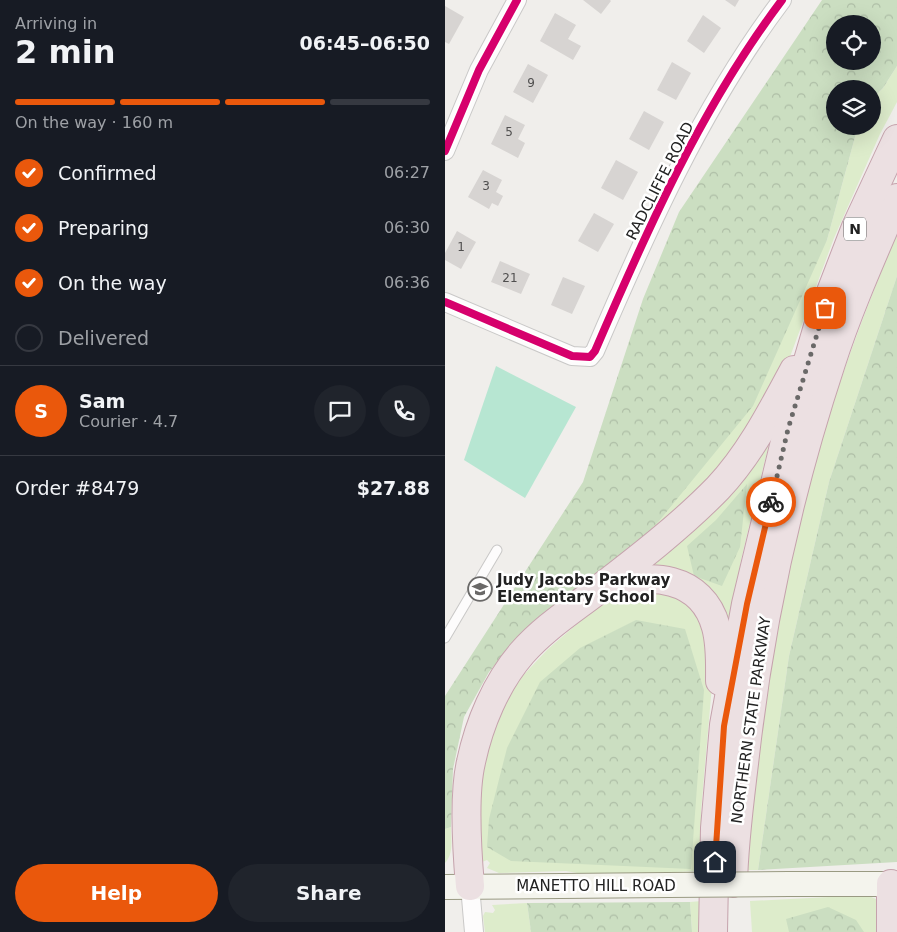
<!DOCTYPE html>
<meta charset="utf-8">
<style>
:root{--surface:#171b24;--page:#20242c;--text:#f1f3f6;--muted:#9ea1a6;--line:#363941;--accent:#ea580c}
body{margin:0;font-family:"DejaVu Sans",sans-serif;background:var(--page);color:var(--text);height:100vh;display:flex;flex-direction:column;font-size:19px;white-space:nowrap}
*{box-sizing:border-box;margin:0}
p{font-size:16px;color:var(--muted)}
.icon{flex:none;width:28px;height:28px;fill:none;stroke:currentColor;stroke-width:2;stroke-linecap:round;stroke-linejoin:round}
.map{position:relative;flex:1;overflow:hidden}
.panel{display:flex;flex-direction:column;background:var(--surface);width:445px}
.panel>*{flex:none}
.tools{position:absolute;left:381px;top:15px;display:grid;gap:10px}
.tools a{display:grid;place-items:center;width:55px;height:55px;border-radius:50%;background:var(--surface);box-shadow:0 5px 20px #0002;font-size:25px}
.pin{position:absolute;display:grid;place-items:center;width:42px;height:42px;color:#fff;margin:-21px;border-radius:10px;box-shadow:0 2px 8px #0006}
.courier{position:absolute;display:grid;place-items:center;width:50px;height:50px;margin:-25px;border:4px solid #ea580c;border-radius:50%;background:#fff;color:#222;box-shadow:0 1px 6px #0007}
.overview em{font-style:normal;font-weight:700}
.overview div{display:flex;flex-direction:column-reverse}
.overview{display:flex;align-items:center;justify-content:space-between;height:85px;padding:0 15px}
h1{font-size:32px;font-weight:700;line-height:38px}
.bar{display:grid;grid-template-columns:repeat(4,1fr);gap:8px 5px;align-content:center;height:60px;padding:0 15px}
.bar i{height:6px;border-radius:4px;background:var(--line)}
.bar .active{background:var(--accent)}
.bar p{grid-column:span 4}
.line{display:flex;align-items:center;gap:12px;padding:0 15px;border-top:1px solid var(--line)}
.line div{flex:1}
.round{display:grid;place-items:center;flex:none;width:52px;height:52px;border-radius:26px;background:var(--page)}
ol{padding:0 15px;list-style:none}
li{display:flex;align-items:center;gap:15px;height:55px}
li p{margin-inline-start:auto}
li .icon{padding:5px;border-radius:50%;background:var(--accent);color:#fff;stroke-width:4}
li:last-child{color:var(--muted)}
li i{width:28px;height:28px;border:2px solid var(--line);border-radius:50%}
.button{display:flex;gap:10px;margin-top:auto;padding:10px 15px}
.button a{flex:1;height:58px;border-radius:30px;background:var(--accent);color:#fff;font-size:20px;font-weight:700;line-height:58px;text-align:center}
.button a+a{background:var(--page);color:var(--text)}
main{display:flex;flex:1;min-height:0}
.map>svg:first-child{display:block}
.grass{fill:#ddeccb}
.forest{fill:url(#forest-crowns);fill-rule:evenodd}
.pitch{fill:#b7e6d2}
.building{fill:#d7d4d2}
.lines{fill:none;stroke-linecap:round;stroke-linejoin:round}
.lane-casing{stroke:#c9c8c7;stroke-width:11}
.street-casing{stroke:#c9c8c7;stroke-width:20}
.secondary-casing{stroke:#999a82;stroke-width:26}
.highway-casing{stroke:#c5a2ac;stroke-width:30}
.lane{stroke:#fdfcfc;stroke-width:9}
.street{stroke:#fdfcfc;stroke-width:18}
.secondary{stroke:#f4f4ed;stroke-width:24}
.highway{stroke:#ece0e2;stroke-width:28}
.secondary-bridge-casing{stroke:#999a82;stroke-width:26;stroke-linecap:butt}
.secondary-bridge{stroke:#f4f4ed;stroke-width:24}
.cycleway-casing{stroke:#fff;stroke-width:11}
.cycleway{stroke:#d6006c;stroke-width:8}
.done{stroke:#6a6968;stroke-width:5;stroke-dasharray:0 9}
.route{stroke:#ea580c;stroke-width:6}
.labels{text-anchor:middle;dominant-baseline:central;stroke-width:5;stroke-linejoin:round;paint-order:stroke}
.number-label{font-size:12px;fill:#4f4e4e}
.shield{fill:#fff;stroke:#646464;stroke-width:1}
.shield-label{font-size:14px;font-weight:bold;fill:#222}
.street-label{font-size:15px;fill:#222;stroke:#fff}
.poi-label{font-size:15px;font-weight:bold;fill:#222;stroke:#fff;text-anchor:start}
</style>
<main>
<section class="panel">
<div class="overview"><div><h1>2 min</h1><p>Arriving in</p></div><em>06:45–06:50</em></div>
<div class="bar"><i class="active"></i><i class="active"></i><i class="active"></i><i></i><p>On the way · 160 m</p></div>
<ol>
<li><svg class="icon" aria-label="check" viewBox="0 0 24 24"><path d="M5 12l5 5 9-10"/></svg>Confirmed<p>06:27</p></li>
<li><svg class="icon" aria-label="check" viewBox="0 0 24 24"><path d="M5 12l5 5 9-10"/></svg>Preparing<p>06:30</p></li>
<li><svg class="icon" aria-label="check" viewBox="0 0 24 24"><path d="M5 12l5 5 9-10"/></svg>On the way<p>06:36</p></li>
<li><i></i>Delivered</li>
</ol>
<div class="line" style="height:90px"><b class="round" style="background:var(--accent);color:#fff">S</b><div><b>Sam</b><p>Courier · 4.7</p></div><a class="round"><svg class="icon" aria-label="chat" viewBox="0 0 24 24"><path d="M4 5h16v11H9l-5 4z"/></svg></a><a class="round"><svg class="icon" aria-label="phone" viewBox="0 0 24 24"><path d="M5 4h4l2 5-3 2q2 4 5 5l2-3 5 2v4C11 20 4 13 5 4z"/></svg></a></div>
<div class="line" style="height:65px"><div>Order #8479</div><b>$27.88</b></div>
<div class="button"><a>Help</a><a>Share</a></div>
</section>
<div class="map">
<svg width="452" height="932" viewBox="0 0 452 932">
<defs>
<pattern id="forest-crowns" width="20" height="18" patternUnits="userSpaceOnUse" patternTransform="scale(1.25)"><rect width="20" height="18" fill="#cbdec1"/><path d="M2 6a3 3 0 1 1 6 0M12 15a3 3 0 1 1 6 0" fill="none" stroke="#aebea6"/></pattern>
</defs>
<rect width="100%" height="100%" fill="#f0eeeb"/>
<!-- grass -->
<g class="grass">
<polygon points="452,66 452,102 435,134 389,238 339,373 273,478 176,561 382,240 413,126 428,126 428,98 438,88"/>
<path d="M452 234V276L384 482 344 656 313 870H302C313 752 325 631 355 516 380 420 413 325 452 234Z"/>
<polygon points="326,435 296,560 283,638 279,614 195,568"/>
<polygon points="207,586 252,607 270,651 256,811 260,871 143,875 121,871 54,873 42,868 45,863 42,860 37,862 32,809 37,762 52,718 70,684 103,649 153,606 180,588"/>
<path d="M6 827C6 839 9 854 0 863V829Z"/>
<polygon points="422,895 433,900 440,932 307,932 305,901"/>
<polygon points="257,901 257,932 247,932 245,902"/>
<polygon points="82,903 86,932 40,932 38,916 40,912 48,913 50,910 47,905"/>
</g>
<!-- forest -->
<g class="forest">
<path d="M377 0H452V66L438 88 428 98V89H390V126H413L382 240 308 406 214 521 176 561 127 594 78 631 44 672 19 717 8 769 6 827 0 829V696L138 482 198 299 234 212ZM390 24H428V61H390Z"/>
<polygon points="452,276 452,862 313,870 344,656 384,482"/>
<polygon points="302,484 295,547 277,586 249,576 242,546 271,520"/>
<polygon points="191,620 240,629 259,690 246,869 66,861 42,847 44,819 62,748 95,682 135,648"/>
<polygon points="245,902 247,932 86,932 82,903"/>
<polygon points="383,907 411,920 419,932 344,932 341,919"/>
</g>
<!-- pitch -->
<polygon class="pitch" points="51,366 131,407 80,498 19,460"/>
<!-- building -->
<g class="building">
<polygon points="138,0 165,0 166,1 156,14"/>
<polygon points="280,0 294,0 290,7"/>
<polygon points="0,6 19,17 4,44 0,42"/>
<polygon points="110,13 131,25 123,39 136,46 128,60 95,41"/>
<polygon points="258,15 276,28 259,53 242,41"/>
<polygon points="227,62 246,73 231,100 212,90"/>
<polygon points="83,64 103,75 88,103 68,92"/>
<polygon points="199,111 219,122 204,150 184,139"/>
<polygon points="60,115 80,125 73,139 80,143 73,158 46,144"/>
<polygon points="171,160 193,172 178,200 156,188"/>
<polygon points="38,170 57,180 51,192 58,196 53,206 47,203 44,209 23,197"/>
<polygon points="149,213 169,224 153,252 133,241"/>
<polygon points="12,231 31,242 16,269 0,260 0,253"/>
<polygon points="55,261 85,274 76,294 46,282"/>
<polygon points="118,277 140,286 127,314 106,305"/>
</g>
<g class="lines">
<!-- lane casing -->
<g class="lane-casing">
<polyline id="lane" points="0,638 52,550"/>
</g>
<!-- street casing -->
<g class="street-casing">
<g id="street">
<polyline points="0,151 34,70 72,0"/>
<path d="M0 302 127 356 145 357 150 351C202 230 257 106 337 0"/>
<polyline points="25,886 29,932"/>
</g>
</g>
<!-- secondary casing -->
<g class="secondary-casing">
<g id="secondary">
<polyline points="344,884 452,884"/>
<polyline points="0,887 223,885"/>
</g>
</g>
<!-- highway casing -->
<g class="highway-casing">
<g id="highway">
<path d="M162 588C204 571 257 576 271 627 276 645 275 663 275 681"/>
<path d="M288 883C289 840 295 798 300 755 315 622 344 490 386 363 404 307 429 252 452 198"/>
<polyline points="446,884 446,932"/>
<path d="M25 886C22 851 18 796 26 762 34 724 51 683 77 653 98 629 124 612 149 593 192 560 236 526 273 488 305 454 327 411 349 370"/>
<polyline points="268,932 270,828 279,725 301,604 343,429 374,323 411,227 452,139"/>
</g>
</g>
<!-- lane -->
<use href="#lane" class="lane"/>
<!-- street -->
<use href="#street" class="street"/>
<!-- secondary -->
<use href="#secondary" class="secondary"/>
<!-- highway -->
<use href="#highway" class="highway"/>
<!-- secondary-bridge casing -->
<g class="secondary-bridge-casing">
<polyline id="secondary-bridge" points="223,885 344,884"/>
</g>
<!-- secondary-bridge -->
<use href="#secondary-bridge" class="secondary-bridge"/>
<!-- cycleway casing -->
<g class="cycleway-casing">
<g id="cycleway">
<polyline points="0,151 34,70 72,0"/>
<path d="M0 302 127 356 145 357 150 351C202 230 257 106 337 0"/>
</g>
</g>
<!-- cycleway -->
<use href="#cycleway" class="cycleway"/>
</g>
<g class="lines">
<!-- done -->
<polyline class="done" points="326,502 343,429 380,308"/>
<!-- route -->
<polyline class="route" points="270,862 279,726 302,604 326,502"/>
</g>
<!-- icons -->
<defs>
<g id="school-ring" transform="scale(1.25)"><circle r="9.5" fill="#fff" stroke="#6a6968" stroke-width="1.5"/><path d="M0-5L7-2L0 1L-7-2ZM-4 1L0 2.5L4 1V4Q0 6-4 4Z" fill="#6a6968"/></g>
</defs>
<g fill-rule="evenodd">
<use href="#school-ring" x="35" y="589"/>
</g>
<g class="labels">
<!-- number labels -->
<g class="number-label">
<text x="86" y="83">9</text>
<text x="64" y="132">5</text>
<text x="41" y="186">3</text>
<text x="16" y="247">1</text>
<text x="65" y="278">21</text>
</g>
<!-- shield labels -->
<rect class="shield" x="399" y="217.5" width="22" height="23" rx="4"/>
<g class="shield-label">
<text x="410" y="229">N</text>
</g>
<!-- street labels -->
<g class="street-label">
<text transform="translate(215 181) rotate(-63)">RADCLIFFE ROAD</text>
<text transform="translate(306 720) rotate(-82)">NORTHERN STATE PARKWAY</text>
<text x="151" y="886">MANETTO HILL ROAD</text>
</g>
<!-- poi labels -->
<g class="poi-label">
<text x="52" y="580">Judy Jacobs Parkway<tspan x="52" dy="17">Elementary School</tspan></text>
</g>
</g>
</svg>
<div class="tools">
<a><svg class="icon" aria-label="locate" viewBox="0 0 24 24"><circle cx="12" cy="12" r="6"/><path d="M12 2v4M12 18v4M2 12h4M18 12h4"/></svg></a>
<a><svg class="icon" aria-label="layers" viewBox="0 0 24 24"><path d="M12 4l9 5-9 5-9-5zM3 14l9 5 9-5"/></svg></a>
</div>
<div class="pin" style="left:380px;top:308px;background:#ea580c"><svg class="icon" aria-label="bag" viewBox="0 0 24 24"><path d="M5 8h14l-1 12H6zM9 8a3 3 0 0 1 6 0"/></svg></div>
<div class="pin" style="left:270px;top:862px;background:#1f2937"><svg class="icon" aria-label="home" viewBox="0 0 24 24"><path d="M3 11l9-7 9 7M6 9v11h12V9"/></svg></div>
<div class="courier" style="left:326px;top:502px"><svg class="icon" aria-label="bike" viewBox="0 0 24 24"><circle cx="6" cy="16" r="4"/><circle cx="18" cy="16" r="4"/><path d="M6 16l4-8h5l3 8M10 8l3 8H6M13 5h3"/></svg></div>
</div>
</main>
